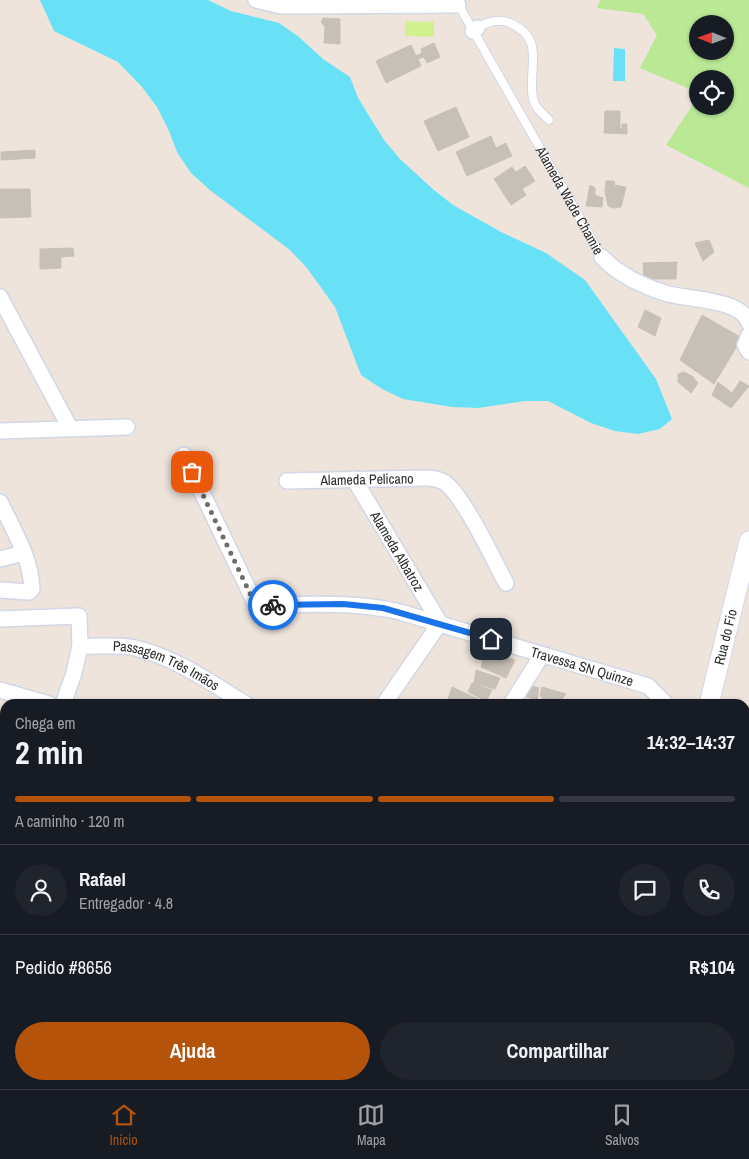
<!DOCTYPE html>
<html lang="pt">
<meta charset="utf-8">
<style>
:root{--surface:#171b24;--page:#20242c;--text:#f1f3f6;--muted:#9ea1a6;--line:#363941;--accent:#b45309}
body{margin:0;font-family:"Archivo Narrow",sans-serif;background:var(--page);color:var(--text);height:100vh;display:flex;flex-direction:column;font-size:19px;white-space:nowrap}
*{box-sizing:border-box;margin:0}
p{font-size:16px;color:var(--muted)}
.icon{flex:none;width:28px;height:28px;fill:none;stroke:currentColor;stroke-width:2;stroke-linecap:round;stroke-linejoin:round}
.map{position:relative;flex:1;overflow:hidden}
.details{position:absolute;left:0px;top:699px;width:750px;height:391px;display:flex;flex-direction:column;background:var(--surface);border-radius:15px 15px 0 0;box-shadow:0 1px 4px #0004}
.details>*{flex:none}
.needle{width:32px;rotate:271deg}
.controls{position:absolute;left:689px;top:15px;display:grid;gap:10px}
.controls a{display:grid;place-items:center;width:45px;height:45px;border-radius:50%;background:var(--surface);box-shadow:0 1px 4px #0004;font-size:25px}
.pin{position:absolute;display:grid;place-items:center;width:42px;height:42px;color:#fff;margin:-21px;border-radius:10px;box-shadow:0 2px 8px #0006}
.courier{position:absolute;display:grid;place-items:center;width:50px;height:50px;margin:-25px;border:4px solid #1a73e8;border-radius:50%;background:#fff;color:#222;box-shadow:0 1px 6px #0007}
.summary em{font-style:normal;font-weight:700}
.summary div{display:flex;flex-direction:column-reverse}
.summary{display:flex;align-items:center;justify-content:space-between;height:85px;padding:0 15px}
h1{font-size:32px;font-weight:700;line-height:38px}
.bar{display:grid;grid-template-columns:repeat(4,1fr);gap:8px 5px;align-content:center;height:60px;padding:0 15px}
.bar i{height:6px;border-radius:4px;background:var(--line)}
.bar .active{background:var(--accent)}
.bar p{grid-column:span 4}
.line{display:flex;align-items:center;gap:12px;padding:0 15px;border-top:1px solid var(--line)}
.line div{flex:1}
.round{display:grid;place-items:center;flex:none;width:52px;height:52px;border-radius:26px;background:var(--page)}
.action{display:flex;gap:10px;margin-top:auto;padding:10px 15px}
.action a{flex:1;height:58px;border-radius:30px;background:var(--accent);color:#fff;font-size:20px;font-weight:700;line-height:58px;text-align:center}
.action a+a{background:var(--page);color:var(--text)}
.tab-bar{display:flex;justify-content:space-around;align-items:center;height:70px;border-top:1px solid var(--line);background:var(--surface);font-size:14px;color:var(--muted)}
.tab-bar a{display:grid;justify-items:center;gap:2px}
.tab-bar .active{color:var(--accent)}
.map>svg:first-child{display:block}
.green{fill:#bae895;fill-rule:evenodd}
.pitch{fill:#d2f090}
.water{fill:#68e1f7}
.building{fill:#c6c0b8;stroke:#cac0b6}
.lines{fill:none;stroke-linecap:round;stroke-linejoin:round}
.service-casing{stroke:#d1d7e5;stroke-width:10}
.minor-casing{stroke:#d1d7e5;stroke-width:18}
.tertiary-casing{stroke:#d1d7e5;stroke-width:21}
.path{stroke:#c4c4c4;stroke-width:2;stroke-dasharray:4 2.5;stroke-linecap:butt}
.service{stroke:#fff;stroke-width:8}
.minor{stroke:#fff;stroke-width:15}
.tertiary{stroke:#fff;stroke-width:19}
.done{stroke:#6f6c69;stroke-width:5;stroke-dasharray:0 9}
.route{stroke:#1a73e8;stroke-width:6}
.labels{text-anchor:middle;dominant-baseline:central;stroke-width:4.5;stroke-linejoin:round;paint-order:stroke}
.street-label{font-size:14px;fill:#2b2b2b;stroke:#fff}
</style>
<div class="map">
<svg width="749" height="1089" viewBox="0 0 749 1089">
<rect width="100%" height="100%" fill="#eee4dc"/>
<!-- green -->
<path class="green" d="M600 0H749V188L666 145 697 98 698 106H725V79H698L697 92 640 68 657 35 643 14 597 8ZM698 24H725V51H698Z"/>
<!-- pitch -->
<polygon class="pitch" points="405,21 434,22 434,37 405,36"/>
<!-- water -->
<g class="water">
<polygon points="40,0 208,0 231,11 279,23 299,37 323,59 350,77 358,98 384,140 401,160 434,190 453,205 503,233 546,253 585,280 656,379 672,419 660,429 638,434 615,431 591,423 548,401 525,401 478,408 452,407 403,399 382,389 361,375 335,307 307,268 290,250 211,191 191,173 177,152 169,131 157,107 142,87 118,62 54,31"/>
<polygon points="614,48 625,49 625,81 613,81"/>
</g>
<!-- building -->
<g class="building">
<polygon points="323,18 340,19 340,44 324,43 325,27 321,22"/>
<polygon points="434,43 440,57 427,63 424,57 418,59 421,66 386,83 376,61 411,45 416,56 422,53 421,49"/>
<polygon points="456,107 469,137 438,151 424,121"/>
<polygon points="605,111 620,111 620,129 622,129 622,124 627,124 627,134 604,133"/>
<polygon points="491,136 496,148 506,143 512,156 467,176 456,152"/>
<polygon points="35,150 35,158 1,160 1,152"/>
<polygon points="525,166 535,181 522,189 526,195 511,205 494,179 512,167 516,172"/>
<polygon points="606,181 612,181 615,182 614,185 626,187 621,207 613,208 608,206 605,191"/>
<polygon points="590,185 595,188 595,195 603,198 602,207 586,206"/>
<polygon points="0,189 30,189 31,217 0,218"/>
<polygon points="709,240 714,252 703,261 695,243"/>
<polygon points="73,248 74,256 61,257 61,268 40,269 40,249"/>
<polygon points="677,262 676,279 644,279 643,263"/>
<polygon points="645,310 661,318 655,336 638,327"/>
<polygon points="702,315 742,338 714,384 680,360"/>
<polygon points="684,372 692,376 698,383 691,393 678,382 678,374"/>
<polygon points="740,381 749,386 731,408 712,395 718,382 732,393"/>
<polygon points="486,650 515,660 506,678 481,667"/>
<polygon points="476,670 500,678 495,689 474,683"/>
<polygon points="472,683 492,690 486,701 468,692"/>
<polygon points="527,685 539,688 537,700 527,697"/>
<polygon points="452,687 486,703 450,704 447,702"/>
<polygon points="542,687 566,694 560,701 540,696"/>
<polygon points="543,697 562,703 562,704 541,704"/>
<polygon points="31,1085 259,1085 257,1089 29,1089"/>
<polygon points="266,1085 282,1085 280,1089 259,1089 261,1087 264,1088"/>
</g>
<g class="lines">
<!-- service casing -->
<g class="service-casing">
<g id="service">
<path id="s1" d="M458 4 602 257"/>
<path d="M477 28C487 22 498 18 510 23 547 39 527 69 533 99 535 108 543 114 549 120"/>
<polyline points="0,1038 5,1028"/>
</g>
</g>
<!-- minor casing -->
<g class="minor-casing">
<g id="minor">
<polyline points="256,0 281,6 458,5"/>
<polyline points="473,31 477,28"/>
<path d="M602 257C618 274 643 286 665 293 686 300 741 298 749 323"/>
<polyline points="0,297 70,428"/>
<polyline points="749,335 745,345 749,352"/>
<polyline points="0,431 127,427"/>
<path id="s2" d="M184 455 256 605C304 605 353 601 400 612L648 686 666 704"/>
<path id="s3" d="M354 479 440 623"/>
<path id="s4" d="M287 481 425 478C432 478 438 479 444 482 463 494 494 561 506 583"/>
<path d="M0 502C13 529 31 558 32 589L29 592 0 590"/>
<polyline points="0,559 24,553"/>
<polyline points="0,619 79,616 80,646 74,673 63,704"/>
<path id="s5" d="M80 646C97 647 118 644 135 648 175 657 211 683 246 704"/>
<polyline points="0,690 49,704"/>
<polyline points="384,704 440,623"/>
<polyline points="511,704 542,655"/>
<polyline points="0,866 5,869"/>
<polyline points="745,900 749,901"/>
<polyline points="745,990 749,991"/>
<polyline points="384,1085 401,1089"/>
<polyline points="739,1085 749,1088"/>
<polyline points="304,1089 306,1085"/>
</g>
</g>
<!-- tertiary casing -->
<g class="tertiary-casing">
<g id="tertiary">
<path id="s6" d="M709 704 749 541"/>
<polyline points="595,1089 596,1085"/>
<polyline points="621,1089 622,1085"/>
</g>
</g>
<!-- path -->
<g class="path">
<polyline points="745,772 749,777"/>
<polyline points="442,1089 443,1085"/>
</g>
<!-- service -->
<use href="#service" class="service"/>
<!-- minor -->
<use href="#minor" class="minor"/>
<!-- tertiary -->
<use href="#tertiary" class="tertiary"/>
</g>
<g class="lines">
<!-- done -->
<polyline class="done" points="192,472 256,606 273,605"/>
<!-- route -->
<polyline class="route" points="273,605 343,604 383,608 491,639"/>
</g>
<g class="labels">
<!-- street labels -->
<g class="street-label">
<text stroke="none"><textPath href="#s1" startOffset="226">Alameda Wade Chamie</textPath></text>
<text stroke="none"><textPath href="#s4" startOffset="80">Alameda Pelicano</textPath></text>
<text stroke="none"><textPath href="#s3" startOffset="84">Alameda Albatroz</textPath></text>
<text stroke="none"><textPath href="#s6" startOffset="69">Rua do Fio</textPath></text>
<text stroke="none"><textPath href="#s2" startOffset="501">Travessa SN Quinze</textPath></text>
<text stroke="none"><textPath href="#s5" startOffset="90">Passagem Três Imãos</textPath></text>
</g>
</g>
</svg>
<div class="controls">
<a><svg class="needle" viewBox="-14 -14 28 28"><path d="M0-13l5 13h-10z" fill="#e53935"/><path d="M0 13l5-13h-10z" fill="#9ea1a6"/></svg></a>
<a><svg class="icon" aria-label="locate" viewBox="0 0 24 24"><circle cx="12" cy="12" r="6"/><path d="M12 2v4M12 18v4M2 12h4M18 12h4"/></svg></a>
</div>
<div class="pin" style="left:192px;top:472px;background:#ea580c"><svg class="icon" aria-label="bag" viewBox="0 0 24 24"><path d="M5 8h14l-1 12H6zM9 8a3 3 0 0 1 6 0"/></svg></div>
<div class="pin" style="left:491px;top:639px;background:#1f2937"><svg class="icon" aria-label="home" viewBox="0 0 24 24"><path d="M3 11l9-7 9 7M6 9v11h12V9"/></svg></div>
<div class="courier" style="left:273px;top:605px"><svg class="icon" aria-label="bike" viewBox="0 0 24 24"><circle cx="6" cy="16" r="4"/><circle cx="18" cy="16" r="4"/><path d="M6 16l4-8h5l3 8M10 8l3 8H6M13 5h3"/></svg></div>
<section class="details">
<div class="summary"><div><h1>2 min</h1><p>Chega em</p></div><em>14:32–14:37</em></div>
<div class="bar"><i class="active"></i><i class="active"></i><i class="active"></i><i></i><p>A caminho · 120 m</p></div>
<div class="line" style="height:90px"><a class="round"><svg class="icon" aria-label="person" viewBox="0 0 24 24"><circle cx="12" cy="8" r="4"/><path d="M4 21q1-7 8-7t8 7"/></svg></a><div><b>Rafael</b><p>Entregador · 4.8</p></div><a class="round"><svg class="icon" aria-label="chat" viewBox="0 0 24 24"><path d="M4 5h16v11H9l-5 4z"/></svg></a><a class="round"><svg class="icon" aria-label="phone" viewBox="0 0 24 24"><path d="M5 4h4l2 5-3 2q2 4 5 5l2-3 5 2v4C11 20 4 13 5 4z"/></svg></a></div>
<div class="line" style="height:65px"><div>Pedido #8656</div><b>R$104</b></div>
<div class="action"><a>Ajuda</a><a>Compartilhar</a></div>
</section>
</div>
<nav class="tab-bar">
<a class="active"><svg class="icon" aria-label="home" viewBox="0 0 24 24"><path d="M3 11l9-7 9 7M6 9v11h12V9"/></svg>Início</a>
<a><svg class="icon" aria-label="map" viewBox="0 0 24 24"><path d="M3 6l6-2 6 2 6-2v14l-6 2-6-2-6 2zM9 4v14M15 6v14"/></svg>Mapa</a>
<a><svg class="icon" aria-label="saved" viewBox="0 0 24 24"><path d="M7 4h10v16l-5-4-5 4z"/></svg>Salvos</a>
</nav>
